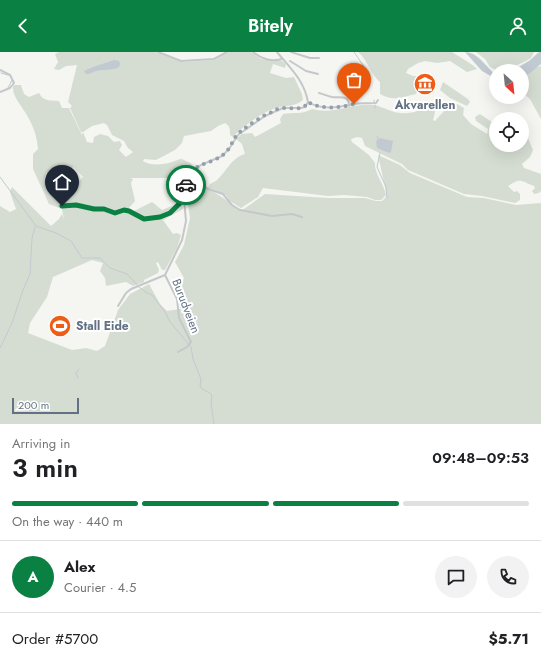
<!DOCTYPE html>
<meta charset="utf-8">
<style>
:root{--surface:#fff;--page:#f2f2f2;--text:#202124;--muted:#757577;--line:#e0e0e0;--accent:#0b8043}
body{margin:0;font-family:Jost,sans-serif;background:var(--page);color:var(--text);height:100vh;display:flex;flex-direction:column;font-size:15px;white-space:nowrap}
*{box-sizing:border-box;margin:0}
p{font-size:13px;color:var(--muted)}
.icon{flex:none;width:22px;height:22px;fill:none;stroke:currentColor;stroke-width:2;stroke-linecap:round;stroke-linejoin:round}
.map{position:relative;height:372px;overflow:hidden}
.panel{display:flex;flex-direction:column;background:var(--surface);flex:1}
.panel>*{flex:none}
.needle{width:26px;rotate:153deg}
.controls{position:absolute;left:489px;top:12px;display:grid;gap:8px}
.controls a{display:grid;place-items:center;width:40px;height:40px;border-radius:50%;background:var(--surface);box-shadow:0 4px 16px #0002;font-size:20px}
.scale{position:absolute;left:12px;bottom:10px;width:67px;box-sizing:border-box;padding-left:4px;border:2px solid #627284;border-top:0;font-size:11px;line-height:14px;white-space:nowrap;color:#627284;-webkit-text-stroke:3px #fff;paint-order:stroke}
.pin{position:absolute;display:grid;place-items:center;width:34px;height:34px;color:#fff;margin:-41px -17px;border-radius:50% 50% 50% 0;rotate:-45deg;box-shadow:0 0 4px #0007}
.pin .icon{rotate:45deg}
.courier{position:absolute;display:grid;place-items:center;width:40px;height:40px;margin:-20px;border:3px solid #0b8043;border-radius:50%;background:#fff;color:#222;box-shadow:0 1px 5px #0007}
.headline em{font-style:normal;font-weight:600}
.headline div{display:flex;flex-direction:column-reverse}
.headline{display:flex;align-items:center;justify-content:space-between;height:68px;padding:0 12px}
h1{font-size:26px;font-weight:600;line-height:30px}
.bar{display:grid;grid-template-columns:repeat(4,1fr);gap:6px 4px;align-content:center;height:48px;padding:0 12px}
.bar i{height:5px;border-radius:3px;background:var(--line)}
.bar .selected{background:var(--accent)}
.bar p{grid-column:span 4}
.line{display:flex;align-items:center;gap:10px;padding:0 12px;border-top:1px solid var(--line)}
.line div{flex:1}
.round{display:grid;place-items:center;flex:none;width:42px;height:42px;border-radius:21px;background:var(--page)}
header{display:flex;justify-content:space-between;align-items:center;height:52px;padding:0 12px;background:var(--accent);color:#fff;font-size:18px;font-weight:600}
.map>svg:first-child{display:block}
.green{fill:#d5ddd2;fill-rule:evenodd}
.water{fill:#c0cad0}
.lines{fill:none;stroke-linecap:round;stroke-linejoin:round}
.stream{stroke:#c0cad0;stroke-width:1}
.river{stroke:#c0cad0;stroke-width:4}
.street{stroke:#c4c8cb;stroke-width:2}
.done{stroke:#95a0aa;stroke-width:4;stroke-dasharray:0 7.2}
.route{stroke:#0b8043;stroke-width:5}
.labels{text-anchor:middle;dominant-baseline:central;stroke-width:4;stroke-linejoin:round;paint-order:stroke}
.poi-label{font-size:12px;font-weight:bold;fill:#627284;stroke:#fff}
.street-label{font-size:12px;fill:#627284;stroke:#fff}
</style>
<header><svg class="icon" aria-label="back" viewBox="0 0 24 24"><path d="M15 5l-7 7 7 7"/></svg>Bitely<svg class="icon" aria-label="person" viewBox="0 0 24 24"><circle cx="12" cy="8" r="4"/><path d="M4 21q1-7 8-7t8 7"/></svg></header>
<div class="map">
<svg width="541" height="372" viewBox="0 0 541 372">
<rect width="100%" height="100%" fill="#f5f5f1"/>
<!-- green -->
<g class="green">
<path d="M59 0H155L181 10 215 8 229 0H251L261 7 282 9 286 12 285 16 273 12 270 21 286 26 294 25 302 42 303 48C295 55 286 53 276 56 264 59 242 75 233 85L230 83C230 77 230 74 225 71L218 74 211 79 184 84 182 91 175 98 156 108 144 107 143 109C150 114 164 113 172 110 176 109 178 107 182 107L190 111 194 115 187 126H130L133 127 131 131 135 149 128 157 134 159 152 150 162 158 176 152 181 146 183 157 163 168 173 182 177 181 181 183 177 196 165 218H162L158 210 156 211 159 218 158 221 144 228V230L133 234 126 230 106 234 105 226 100 219 103 211 92 208 53 225 47 245 30 271 28 281 72 298 86 296 97 299 105 294 118 258 130 242 149 232 160 252 167 259 180 257C180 248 175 240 175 230L179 228 183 229 184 226 175 210 184 193 190 166 187 146 190 131C209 135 226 147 241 159L265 142 328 146H365L376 149H382L387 144 378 103 400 113 410 121 467 145 484 146 516 153 541 151V372H0V154L10 160 16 157 10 140 12 135 51 174 59 167 62 162 64 168 62 157 49 152 33 117V102L38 97C37 85 34 76 28 65 23 55 12 45 13 34L15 33H21L24 42 29 45 39 41C44 50 50 48 59 49L62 56H69L82 83 83 80H81L70 56 72 54 68 50 77 13 66 14 59 18 54 17 58 10 55 2ZM104 71 107 73 112 83 124 89 128 96 133 100 126 105 119 98 122 93 120 89 114 90 108 84 100 82 94 85 93 91 87 90 83 80 92 74ZM74 115 83 125 70 138 61 131 53 138 44 128 46 121 50 120 51 124 58 129 66 126 61 119Z"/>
<path d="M358 0H452C461 6 470 10 477 17L467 20 450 9 437 11 425 9 418 11 408 17 406 21 413 24H419V35L416 42C401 45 394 50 380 42V30C370 22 368 8 358 0Z"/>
<polygon points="476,0 534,0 531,6 526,9 504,19 496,18 490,15 485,7"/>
<polygon points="541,14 541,67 530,47 522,40 522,20"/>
<polygon points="443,30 468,47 470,50 467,54 450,46 440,38"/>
<path d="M457 52 464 56 463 63 471 72 487 82 488 77 476 69 475 65 480 62 496 73V93H522V83L528 86 533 98 530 105 522 112 524 116 541 122V139L539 141 534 142 532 139 535 136 534 134C521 129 521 125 508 134L514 140 517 139 520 142V148L515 151 482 144 464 142 408 118 402 112 365 94 362 86 357 85 351 87 352 90 369 103 375 111C374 121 384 132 386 143L381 148H375L367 145 344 143 328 144 263 136 258 145 241 156 230 149 226 143 208 136C211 129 212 132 217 128 227 119 231 106 245 102L242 92 236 87 242 82 252 81 255 85 281 71 280 67 283 62C293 60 302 63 312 57 333 63 351 51 373 53 382 54 390 60 400 61 407 62 422 60 425 53L434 58 435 60 433 68 435 69 444 59Z"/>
</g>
<!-- water -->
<g class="water">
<path d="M465 0C478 0 487 16 496 23V27L482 19Z"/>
<polygon points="541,2 541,12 530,21 522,25 522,19 513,19 534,9"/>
<path d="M114 8 119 9 120 12 119 15C113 19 103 17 96 19 92 20 91 22 86 22L84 19 93 15Z"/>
<polygon points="380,86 393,89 391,100 389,101 377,96 376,89"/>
</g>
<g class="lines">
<!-- stream -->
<g class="stream">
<polyline points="354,0 363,13 361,21 358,26"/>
<polyline points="1,21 8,23"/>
<polyline points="8,36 12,28"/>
<polyline points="374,48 374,50"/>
<polyline points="375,53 375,56"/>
<polyline points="377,84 378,87"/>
<polyline points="380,101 377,115 386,135 387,146"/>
<polyline points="0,125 36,174 56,181 71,189 82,206 100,206 110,216 127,222 140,236 147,241 152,243 165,260 170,270 191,295 193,307 201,327 200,334 202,337 210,341 212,343 211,351 214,372"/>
<polyline points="0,296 12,271 23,238 30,222 32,186 35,175"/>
<polyline points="78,326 76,321 79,317"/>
</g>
<!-- river -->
<polyline class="river" points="516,19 531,10 541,1"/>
<!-- street -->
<g class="street">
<polyline points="158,0 181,9 214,7 227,0"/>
<path d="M253 0C261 7 272 10 282 7"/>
<path d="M277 0C290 16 304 28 308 50"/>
<polyline points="291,0 310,6 319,6"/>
<polyline points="290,9 306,19 318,22"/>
<polyline points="0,18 10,23 14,31 10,36 0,40"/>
<path d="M319 41C323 42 327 44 332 45 339 46 349 42 349 54"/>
<path d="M308 50C323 59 339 55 354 52 361 51 369 51 376 51L378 48"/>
<polyline points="188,128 201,132 208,137 223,142 232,153 240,158 272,164 292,162 302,165"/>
<polyline points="59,154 76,153 94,157 104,157 115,161 124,158 132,160 144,167 164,164 173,159 184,147"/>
<polyline points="118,254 126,241 131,237 165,223"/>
<polyline points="178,300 187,295 191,290 179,266 177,247 165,223 182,188 186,169 184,147 185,136 193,118 201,113 222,104 229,97 238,83 265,64 283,56 301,56 305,55 308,50"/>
</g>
</g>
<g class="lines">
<!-- done -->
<path class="done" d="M186 133C195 106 207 116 224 102 230 97 232 90 236 84 242 77 263 63 272 60 275 58 279 56 283 56 292 55 303 60 308 50 322 58 339 56 354 52"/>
<!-- route -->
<polyline class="route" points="62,154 76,153 94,157 104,157 115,161 124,158 129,159 144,167 160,165 170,161 184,147 186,133"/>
</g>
<!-- icons -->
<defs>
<g id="museum-disc" transform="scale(1.15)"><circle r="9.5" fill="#ef5c16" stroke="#fff"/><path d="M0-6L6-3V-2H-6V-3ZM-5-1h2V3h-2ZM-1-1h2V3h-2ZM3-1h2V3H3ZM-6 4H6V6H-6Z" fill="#fff"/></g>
<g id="stadium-disc" transform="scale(1.15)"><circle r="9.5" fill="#ef5c16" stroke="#fff"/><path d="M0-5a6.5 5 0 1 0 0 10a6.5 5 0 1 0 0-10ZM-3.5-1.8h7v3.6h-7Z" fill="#fff"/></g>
</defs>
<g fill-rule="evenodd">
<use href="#museum-disc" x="425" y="32"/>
<use href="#stadium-disc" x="60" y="274"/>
</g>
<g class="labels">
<!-- poi labels -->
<g class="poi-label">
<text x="425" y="53">Akvarellen</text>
<text x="76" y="274" text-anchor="start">Stall Eide</text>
</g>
<!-- street labels -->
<g class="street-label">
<text transform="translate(186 254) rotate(69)">Burudveien</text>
</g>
</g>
</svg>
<div class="controls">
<a><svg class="needle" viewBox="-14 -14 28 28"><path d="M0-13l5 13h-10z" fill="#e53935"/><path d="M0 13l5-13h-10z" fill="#757577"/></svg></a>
<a><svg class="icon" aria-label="locate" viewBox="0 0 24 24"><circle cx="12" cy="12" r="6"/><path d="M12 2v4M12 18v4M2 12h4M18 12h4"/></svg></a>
</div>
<div class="scale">200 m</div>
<div class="pin" style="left:354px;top:52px;background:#ea580c"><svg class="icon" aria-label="bag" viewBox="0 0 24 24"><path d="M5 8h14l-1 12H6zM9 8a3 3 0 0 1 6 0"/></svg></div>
<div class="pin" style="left:62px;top:154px;background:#1f2937"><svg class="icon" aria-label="home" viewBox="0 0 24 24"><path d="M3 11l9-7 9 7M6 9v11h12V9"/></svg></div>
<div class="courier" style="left:186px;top:133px"><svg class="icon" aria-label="car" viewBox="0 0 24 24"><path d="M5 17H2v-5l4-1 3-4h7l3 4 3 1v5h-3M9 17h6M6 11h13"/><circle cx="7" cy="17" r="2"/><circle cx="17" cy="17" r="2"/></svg></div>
</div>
<section class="panel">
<div class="headline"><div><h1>3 min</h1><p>Arriving in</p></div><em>09:48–09:53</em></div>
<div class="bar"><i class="selected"></i><i class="selected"></i><i class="selected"></i><i></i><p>On the way · 440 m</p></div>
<div class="line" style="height:72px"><b class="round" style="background:var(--accent);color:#fff">A</b><div><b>Alex</b><p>Courier · 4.5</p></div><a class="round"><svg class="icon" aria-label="chat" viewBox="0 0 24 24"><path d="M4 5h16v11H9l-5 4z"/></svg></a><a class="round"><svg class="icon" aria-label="phone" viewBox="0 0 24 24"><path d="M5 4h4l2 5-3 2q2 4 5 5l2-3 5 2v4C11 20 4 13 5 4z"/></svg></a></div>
<div class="line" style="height:52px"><div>Order #5700</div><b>$5.71</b></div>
</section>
